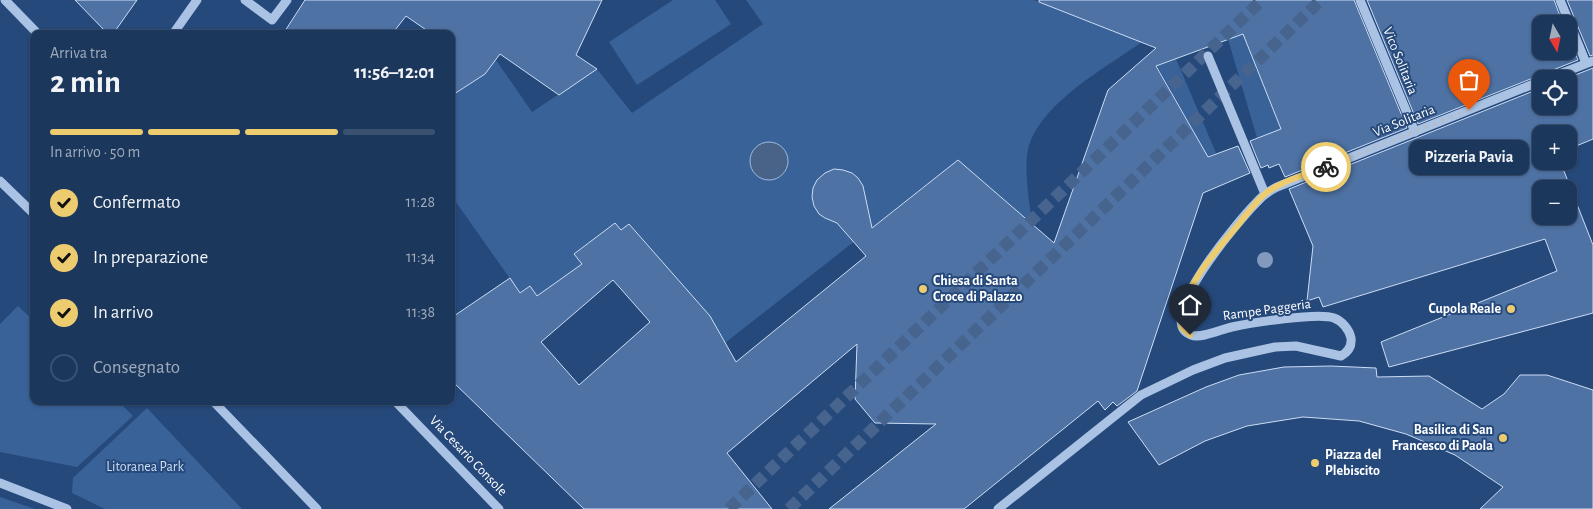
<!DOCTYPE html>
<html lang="it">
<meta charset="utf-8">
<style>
:root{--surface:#1c375c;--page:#253f62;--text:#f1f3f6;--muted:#a0acbb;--line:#3a5172;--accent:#edcc6f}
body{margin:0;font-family:"Alegreya Sans",sans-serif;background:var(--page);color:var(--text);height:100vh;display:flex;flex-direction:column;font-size:19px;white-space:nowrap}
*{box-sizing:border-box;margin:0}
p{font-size:16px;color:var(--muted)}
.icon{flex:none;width:28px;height:28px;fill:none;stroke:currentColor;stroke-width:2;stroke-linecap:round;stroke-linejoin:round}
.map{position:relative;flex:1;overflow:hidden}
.sheet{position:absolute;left:30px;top:30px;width:425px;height:375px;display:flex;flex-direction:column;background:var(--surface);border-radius:10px;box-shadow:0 1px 4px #0004,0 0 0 1px var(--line)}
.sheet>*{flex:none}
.needle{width:32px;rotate:171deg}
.fabs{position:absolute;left:1532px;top:15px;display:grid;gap:10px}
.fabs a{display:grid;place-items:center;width:45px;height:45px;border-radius:10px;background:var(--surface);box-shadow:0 1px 4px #0004,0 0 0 1px var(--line);font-size:25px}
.pin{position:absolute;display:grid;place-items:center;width:42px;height:42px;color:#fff;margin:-51px -21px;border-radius:50% 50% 50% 0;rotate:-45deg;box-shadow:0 0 5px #0007}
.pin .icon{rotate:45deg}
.courier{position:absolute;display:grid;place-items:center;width:50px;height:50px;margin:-25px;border:4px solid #edcc6f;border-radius:50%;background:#fff;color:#222;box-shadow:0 1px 6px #0007}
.bubble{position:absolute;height:35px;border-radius:10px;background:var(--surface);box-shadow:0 1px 4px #0004,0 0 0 1px var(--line);font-size:16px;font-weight:600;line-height:35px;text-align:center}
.overview em{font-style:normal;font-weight:600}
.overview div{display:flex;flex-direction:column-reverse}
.overview{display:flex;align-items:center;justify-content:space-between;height:85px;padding:0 20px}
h1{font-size:32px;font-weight:600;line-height:38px}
.bar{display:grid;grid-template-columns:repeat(4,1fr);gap:8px 5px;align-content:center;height:60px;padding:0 20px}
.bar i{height:6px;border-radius:4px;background:var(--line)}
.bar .current{background:var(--accent)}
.bar p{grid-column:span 4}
ol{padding:0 20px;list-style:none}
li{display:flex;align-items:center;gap:15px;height:55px}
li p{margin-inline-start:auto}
li .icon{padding:5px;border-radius:50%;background:var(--accent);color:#111;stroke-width:4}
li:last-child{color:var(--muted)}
li i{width:28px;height:28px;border:2px solid var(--line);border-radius:50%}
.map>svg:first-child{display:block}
.green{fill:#396299;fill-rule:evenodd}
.water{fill:#486387;stroke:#9ebde5}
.building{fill:#4e72a4;stroke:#ccddf4;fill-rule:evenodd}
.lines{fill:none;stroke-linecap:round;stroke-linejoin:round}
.major-tunnel{stroke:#47648f;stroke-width:12;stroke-dasharray:12 6;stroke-linecap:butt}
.minor{stroke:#aac3e4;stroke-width:9}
.tree{fill:#819abe}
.done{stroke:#b3bfd1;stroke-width:5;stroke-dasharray:0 9}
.route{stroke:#edcc6f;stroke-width:6}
.poi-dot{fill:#edcc6f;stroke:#26497b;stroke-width:2}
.labels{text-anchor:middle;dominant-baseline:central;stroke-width:4;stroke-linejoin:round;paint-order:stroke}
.street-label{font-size:14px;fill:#fff;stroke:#26497b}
.poi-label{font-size:14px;font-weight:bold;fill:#fff;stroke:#26497b;text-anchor:start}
.park-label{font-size:14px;fill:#ccddf4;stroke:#26497b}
</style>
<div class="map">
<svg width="1593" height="509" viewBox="0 0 1593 509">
<rect width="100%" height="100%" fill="#26497b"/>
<!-- green -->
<g class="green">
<polygon points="673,0 715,0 731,24 637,85 609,42"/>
<path d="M746 0H1034L1142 42C1105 68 1044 101 1029 145 1023 164 1029 205 1033 225L958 160 725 343 710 316 629 224 621 230 615 223 574 254 582 264 537 296 530 286 520 293 451 195V96L485 74 496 60 532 112 597 69 632 113 763 24ZM783 148 788 159 787 165 750 162V156L754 150ZM834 169C855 170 867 182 864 204L843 222C807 221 800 183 834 169Z"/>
<polygon points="1238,20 1281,129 1257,138 1228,39"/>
<polygon points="1176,59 1216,153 1201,159 1201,144 1157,66"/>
<polygon points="18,306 34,321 34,401 118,401 133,416 77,467 0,452 0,324"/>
<polygon points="147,408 242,509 105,509 72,493 73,478"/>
<polygon points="0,497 35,509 0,509"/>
</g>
<!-- water -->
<circle class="water" cx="769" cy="161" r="19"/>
<!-- building -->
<g class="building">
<polygon points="75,0 137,0 113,34 108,34"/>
<polygon points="305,0 602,0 576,55 597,69 559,95 500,54 485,74 451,96 451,34 432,34 406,16 392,34 283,34"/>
<path d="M1039 0H1354L1407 128 1285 177 1279 164 1269 168 1268 165 1261 168 1250 141 1281 129 1243 34 1156 66 1208 157 1238 146 1250 173 1203 193 1137 391 1117 406 1113 402 1105 410 1098 401 964 509H829L936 424 875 423 855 399 857 344 727 453 772 509H584L451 380V318L510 278 520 293 530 286 537 296 582 264 574 254 615 223 621 230 629 224 710 316 736 362 866 256 837 223 825 218 819 214 814 206 812 197 813 188 817 180 825 173 834 169 843 170 852 173 858 178 863 186 872 228 958 160 1054 243 1108 90 1156 48 1039 2ZM613 280 650 322 579 385 541 342Z"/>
<polygon points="1367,0 1554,0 1563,24 1541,24 1541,51 1569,51 1569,38 1578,60 1418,124"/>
<polygon points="1567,0 1593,0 1593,55 1590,56"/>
<path d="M1593 68V139L1569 149V134H1541V161H1560L1593 245V313L1389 367 1381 342 1557 271 1545 239 1323 307 1319 297 1307 301 1313 246 1289 189 1541 88V106H1569V79H1565ZM1541 189H1569V216H1541Z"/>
<polygon points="1331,366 1376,368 1377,377 1429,376 1482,409 1504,394 1520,375 1547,375 1593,390 1593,509 1480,509 1503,487 1455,455 1406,434 1359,421 1303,417 1247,426 1205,441 1159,465 1128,422 1206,387 1239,375 1284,367"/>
</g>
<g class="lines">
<!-- major-tunnel -->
<g class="major-tunnel">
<polyline points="729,509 1262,0"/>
<polyline points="789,509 1321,0"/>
</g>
<!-- minor -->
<g class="minor">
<polyline points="5,0 38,34"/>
<polyline points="245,0 272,20 287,0"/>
<polyline points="1360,0 1415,132"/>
<polyline points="1560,0 1586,63"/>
<polyline points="173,34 197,0"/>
<polyline points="1208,56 1265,194"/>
<polyline points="1547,79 1593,61"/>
<polyline points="0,181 34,214"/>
<polyline points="213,401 317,509"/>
<polyline points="395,401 499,509"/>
<polyline points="0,483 67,509"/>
<path d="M998 509 1141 395 1193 370 1225 358 1275 347 1296 346 1341 356C1348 352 1352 346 1351 338 1349 329 1342 321 1334 318 1318 312 1251 323 1232 327 1222 329 1201 339 1191 335 1152 321 1241 218 1256 203 1262 196 1269 191 1277 187L1541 81"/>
</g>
</g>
<!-- trees -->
<circle class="tree" cx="1265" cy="260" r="8"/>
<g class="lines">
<!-- done -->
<polyline class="done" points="1326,167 1469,110"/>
<!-- route -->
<path class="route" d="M1190 335 1182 328C1177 292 1217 250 1238 225 1247 214 1255 202 1266 193 1283 180 1307 175 1326 167"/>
</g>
<!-- markers -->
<g class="poi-dot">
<circle cx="923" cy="289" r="5"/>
<circle cx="1511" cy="309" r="5"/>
<circle cx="1503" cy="438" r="5"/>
<circle cx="1315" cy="463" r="5"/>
</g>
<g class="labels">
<!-- street labels -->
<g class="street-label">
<text transform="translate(1400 61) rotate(68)">Vico Solitaria</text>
<text transform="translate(1404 121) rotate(-22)">Via Solitaria</text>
<text transform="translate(1267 310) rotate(-8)">Rampe Paggeria</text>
<text transform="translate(468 456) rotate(46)">Via Cesario Console</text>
</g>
<!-- poi labels -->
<g class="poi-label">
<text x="933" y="281">Chiesa di Santa<tspan x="933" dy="16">Croce di Palazzo</tspan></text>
<text x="1501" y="309" text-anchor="end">Cupola Reale</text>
<text x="1493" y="430" text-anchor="end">Basilica di San<tspan x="1493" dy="16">Francesco di Paola</tspan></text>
<text x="1325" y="455">Piazza del<tspan x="1325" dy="16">Plebiscito</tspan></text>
</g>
<!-- park labels -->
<g class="park-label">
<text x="145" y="467">Litoranea Park</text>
</g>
</g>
</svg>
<div class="fabs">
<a><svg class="needle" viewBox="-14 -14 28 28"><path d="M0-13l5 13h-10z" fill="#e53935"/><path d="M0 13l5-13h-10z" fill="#a0acbb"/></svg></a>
<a><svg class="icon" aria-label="locate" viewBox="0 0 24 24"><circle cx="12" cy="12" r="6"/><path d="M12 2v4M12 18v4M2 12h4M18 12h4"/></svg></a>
<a>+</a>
<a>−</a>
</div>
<div class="pin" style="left:1469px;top:110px;background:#ea580c"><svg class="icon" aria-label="bag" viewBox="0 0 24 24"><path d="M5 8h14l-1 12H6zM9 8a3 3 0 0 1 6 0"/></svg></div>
<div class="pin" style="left:1190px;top:335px;background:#1f2937"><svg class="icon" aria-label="home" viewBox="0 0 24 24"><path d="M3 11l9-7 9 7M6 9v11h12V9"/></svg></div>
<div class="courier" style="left:1326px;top:167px"><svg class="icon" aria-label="bike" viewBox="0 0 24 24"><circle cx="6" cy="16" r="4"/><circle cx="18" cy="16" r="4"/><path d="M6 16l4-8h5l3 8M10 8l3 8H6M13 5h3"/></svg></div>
<div class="bubble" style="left:1409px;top:140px;width:120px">Pizzeria Pavia</div>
<section class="sheet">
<div class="overview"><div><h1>2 min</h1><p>Arriva tra</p></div><em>11:56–12:01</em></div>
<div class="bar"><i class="current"></i><i class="current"></i><i class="current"></i><i></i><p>In arrivo · 50 m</p></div>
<ol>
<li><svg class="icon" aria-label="check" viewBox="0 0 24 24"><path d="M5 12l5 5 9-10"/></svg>Confermato<p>11:28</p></li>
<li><svg class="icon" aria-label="check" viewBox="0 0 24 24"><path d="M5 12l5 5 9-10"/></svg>In preparazione<p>11:34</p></li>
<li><svg class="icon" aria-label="check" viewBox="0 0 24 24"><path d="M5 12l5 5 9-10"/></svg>In arrivo<p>11:38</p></li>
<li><i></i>Consegnato</li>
</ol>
</section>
</div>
